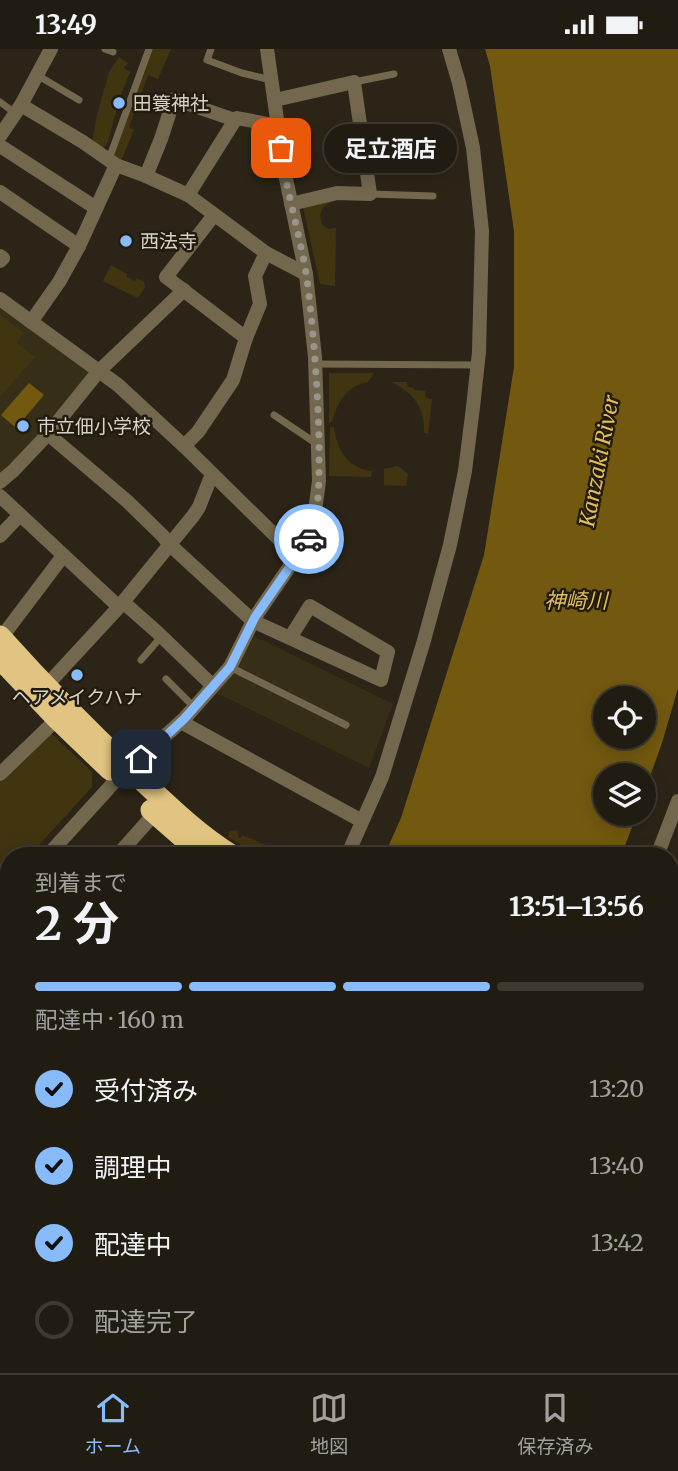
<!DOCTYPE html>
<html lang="ja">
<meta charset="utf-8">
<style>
:root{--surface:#211c11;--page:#29251a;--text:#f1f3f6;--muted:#a2a19f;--line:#3e3a31;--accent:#87bbfb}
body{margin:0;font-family:Merriweather,"Noto Sans JP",serif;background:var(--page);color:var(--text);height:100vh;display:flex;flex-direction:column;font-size:26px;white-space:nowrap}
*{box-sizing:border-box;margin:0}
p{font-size:23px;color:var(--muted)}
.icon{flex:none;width:38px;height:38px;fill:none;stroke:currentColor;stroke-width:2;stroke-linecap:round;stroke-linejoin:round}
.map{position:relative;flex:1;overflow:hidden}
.side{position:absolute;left:0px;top:798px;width:679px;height:527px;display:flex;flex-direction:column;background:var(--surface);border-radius:28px 28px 0 0;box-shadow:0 4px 18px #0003,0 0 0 2px var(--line)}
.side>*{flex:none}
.tools{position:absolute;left:593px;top:637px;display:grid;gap:14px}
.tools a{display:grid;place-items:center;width:63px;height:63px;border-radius:50%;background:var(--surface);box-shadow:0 4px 18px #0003,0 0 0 2px var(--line);font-size:35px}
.pin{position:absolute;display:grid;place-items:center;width:60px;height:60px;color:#fff;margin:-30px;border-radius:14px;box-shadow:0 4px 10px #0006}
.courier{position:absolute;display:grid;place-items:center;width:70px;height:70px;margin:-35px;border:5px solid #87bbfb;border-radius:50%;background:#fff;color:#222;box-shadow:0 2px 9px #0007}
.bubble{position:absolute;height:49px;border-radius:24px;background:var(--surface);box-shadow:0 4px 18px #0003,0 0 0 2px var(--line);font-size:23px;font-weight:700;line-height:49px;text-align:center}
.head em{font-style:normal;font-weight:700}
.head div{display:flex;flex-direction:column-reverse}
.head{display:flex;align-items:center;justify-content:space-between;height:119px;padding:0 35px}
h1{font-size:46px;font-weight:700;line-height:52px}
.bar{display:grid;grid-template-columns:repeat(4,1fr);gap:10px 7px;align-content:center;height:84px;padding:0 35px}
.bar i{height:9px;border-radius:5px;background:var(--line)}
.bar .current{background:var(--accent)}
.bar p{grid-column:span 4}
ol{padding:0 35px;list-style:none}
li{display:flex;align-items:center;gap:21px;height:77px}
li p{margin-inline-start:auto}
li .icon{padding:7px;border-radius:50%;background:var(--accent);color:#111;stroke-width:4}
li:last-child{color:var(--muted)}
li i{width:38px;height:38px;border:4px solid var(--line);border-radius:50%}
.status{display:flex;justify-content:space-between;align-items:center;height:49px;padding:0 35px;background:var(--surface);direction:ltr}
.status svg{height:19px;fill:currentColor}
.dock{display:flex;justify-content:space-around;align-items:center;height:98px;border-top:2px solid var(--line);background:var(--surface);font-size:19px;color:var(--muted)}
.dock a{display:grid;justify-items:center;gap:4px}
.dock .current{color:var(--accent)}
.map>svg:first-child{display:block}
.built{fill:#372e18}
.green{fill:#413411}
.water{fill:#735910;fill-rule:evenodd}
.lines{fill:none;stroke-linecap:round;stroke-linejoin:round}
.lane{stroke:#73684e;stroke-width:7}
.street{stroke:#73684e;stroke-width:14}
.secondary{stroke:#9f8d63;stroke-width:14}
.highway{stroke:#e1c481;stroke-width:21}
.done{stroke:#9a958b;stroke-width:7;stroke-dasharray:0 12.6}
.route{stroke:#87bbfb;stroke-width:9}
.poi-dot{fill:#87bbfb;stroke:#221c0d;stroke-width:2.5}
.labels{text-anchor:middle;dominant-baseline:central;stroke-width:5;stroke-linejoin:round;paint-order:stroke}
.poi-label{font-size:19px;fill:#d6d2c9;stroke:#221c0d;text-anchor:start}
.water-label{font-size:21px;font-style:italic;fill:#e4bd5e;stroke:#221c0d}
</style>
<div class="status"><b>13:49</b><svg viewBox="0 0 49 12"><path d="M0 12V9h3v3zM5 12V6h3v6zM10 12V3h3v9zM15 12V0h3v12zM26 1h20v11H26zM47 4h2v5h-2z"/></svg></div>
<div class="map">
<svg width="678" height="1324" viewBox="0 0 678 1324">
<rect width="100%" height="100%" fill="#2c2517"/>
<!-- built -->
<g class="built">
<polygon points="0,254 92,320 91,327 0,428"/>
<polygon points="254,587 393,655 369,719 217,644 239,615"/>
</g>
<!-- green -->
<g class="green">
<polygon points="150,0 171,0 158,30 148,26 129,78 134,81 121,112 113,108"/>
<polygon points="119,8 128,14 124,19 130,23 119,51 108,93 103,100 92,94 97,66 109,23"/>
<polygon points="334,152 323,158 320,166 322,176 329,180 336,179 335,237 320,235 303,158"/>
<polygon points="111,216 127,225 127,228 135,232 137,229 144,233 145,238 138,249 103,232"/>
<polygon points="0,266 24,284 17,294 35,308 0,348"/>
<path d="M329 324H374L368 333C345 338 338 353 332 373H329Z"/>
<path d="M390 333H407L408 338 414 339 415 341 425 342 426 349 432 350 428 385 424 384C426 360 412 341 390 333Z"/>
<path d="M330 378H334C337 401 347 419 372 422L371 428 329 427Z"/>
<polygon points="398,417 408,425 406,437 384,436 384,420"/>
<polygon points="51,684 92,723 92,738 29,807 9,807 9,829 0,839 0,732"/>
<polygon points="237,781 239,789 242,788 242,786 278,801 275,807 259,807 228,788 230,782"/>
</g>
<!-- water -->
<g class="water">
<path d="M485 0H678V639L662 694 644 744V726H606V765H637L621 807H384L401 769 484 506 514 318V182L490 17ZM644 649V688H606V649Z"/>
<polygon points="29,334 44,346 16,379 1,366"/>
<polygon points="33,1316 313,1316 307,1324 23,1324"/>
</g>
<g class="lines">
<!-- lane -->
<g class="lane">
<polyline points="105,0 113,3"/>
<polyline points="211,0 207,11 242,24 271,31"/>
<polyline points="37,26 79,51"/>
<polyline points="354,33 394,25"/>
<polyline points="0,53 15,64"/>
<polyline points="109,110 149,0"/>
<polyline points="370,145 433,147"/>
<polyline points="315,315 478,316"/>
<polyline points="274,366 317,395"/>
<polyline points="141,611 161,588"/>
<polyline points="230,618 346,676"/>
<polyline points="166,630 194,658"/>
<polyline points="0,1141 9,1148"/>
<polyline points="0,1209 2,1207"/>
</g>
<!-- street -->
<g class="street">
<polyline points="275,51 354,33 370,145 337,144 291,155"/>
<polyline points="21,56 83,93 116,116 146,127 188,146 266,204 306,225"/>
<polyline points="0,87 21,56 51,0"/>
<polyline points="0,97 96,159"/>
<polyline points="146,127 161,90 174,50 235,71 237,69 278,77"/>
<polyline points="0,143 79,197"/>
<polyline points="188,146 235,71"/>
<polyline points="214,166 166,228 246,289"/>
<polyline points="0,207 3,209 0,212"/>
<polyline points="0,250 118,336 184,397 296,507"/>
<polyline points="31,273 59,233 79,197 116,116"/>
<polyline points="48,385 127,452 163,487 169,495 253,572 381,631 388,603 310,557 290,589"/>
<polyline points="184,397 198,383 233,331 246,289 260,255 255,227 266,204"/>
<polyline points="0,433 13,422 48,385 98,323 184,241"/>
<polyline points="0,447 119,558"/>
<polyline points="0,487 20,466"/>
<polyline points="123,553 157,583 212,636"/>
<polyline points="1,589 63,507"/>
<polyline points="46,637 119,558 193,467 199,458 212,425"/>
<polyline points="181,673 362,772"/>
<polyline points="0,725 57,670"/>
<polyline points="47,807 118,729 184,670 230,618 255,568 312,485 319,432 315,308 306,225 284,120 267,0"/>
<polyline points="117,807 155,764"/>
<polyline points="347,807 382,728 423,595 450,496 465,422 473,358 479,303 482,182 473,99 459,34 449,0"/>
<polyline points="657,807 678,752"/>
<polyline points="0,855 9,848"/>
<polyline points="670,862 678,847"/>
<polyline points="0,923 9,915"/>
<polyline points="670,930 678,936"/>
<polyline points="0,1040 9,1048"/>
<polyline points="670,1279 678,1268"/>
<polyline points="670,1296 678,1302"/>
<polyline points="0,1298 9,1291"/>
<polyline points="469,1316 481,1324"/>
<polyline points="348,1324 355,1316"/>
<polyline points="515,1324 521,1316"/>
<polyline points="639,1324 645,1316"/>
</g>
<!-- secondary -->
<polyline class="secondary" points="670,1222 678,1228"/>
<!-- highway -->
<g class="highway">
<path d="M0 587C43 635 88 681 135 725 166 754 196 784 233 807"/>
<polyline points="0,610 57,670 110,721"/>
<polyline points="151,761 184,790 206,807"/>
<polyline points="670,1075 678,1080"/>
<polyline points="670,1094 678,1099"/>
</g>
</g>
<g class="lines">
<!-- done -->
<path class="done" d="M281 99C286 141 299 182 306 224 313 267 330 460 309 490"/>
<!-- route -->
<polyline class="route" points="141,710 184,670 230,618 255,568 309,490"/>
</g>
<!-- markers -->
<g class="poi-dot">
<circle cx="119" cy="54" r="7"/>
<circle cx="126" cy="192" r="7"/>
<circle cx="23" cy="377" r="7"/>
<circle cx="77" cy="626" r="7"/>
</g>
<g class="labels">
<!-- poi labels -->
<g class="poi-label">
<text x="133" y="54">田簑神社</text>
<text x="140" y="192">西法寺</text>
<text x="37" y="377">市立佃小学校</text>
<text x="77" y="648" text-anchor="middle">ヘアメイクハナ</text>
</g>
<!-- water labels -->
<g class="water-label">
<text transform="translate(599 412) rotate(-79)">Kanzaki River</text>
<text x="576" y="551">神崎川</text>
</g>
</g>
</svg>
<div class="tools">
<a><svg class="icon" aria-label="locate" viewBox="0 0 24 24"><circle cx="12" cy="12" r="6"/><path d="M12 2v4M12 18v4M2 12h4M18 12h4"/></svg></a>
<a><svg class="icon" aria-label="layers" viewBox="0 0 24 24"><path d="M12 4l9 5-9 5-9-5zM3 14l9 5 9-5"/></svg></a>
</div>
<div class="pin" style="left:281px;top:99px;background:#ea580c"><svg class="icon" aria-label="bag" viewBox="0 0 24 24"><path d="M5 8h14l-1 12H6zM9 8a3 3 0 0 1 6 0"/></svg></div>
<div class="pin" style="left:141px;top:710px;background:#1f2937"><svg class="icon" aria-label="home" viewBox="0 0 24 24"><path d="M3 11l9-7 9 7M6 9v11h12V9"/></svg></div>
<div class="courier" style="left:309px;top:490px"><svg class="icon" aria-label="car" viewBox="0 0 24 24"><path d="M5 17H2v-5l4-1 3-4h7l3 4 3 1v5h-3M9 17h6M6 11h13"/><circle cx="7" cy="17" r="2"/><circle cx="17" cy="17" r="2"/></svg></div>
<div class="bubble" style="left:324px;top:75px;width:133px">足立酒店</div>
<section class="side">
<div class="head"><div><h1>2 分</h1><p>到着まで</p></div><em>13:51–13:56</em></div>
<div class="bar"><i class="current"></i><i class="current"></i><i class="current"></i><i></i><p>配達中 · 160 m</p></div>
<ol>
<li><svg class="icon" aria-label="check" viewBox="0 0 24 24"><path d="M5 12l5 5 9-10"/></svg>受付済み<p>13:20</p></li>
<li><svg class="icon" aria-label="check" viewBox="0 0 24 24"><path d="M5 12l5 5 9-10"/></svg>調理中<p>13:40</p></li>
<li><svg class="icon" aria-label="check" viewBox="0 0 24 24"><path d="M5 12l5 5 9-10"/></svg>配達中<p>13:42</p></li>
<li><i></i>配達完了</li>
</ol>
</section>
</div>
<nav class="dock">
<a class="current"><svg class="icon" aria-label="home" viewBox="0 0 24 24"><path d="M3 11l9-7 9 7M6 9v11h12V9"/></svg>ホーム</a>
<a><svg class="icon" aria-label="map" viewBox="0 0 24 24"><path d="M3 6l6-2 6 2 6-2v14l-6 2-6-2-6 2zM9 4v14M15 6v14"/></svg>地図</a>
<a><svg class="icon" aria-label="saved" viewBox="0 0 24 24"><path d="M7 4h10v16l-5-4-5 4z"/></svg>保存済み</a>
</nav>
